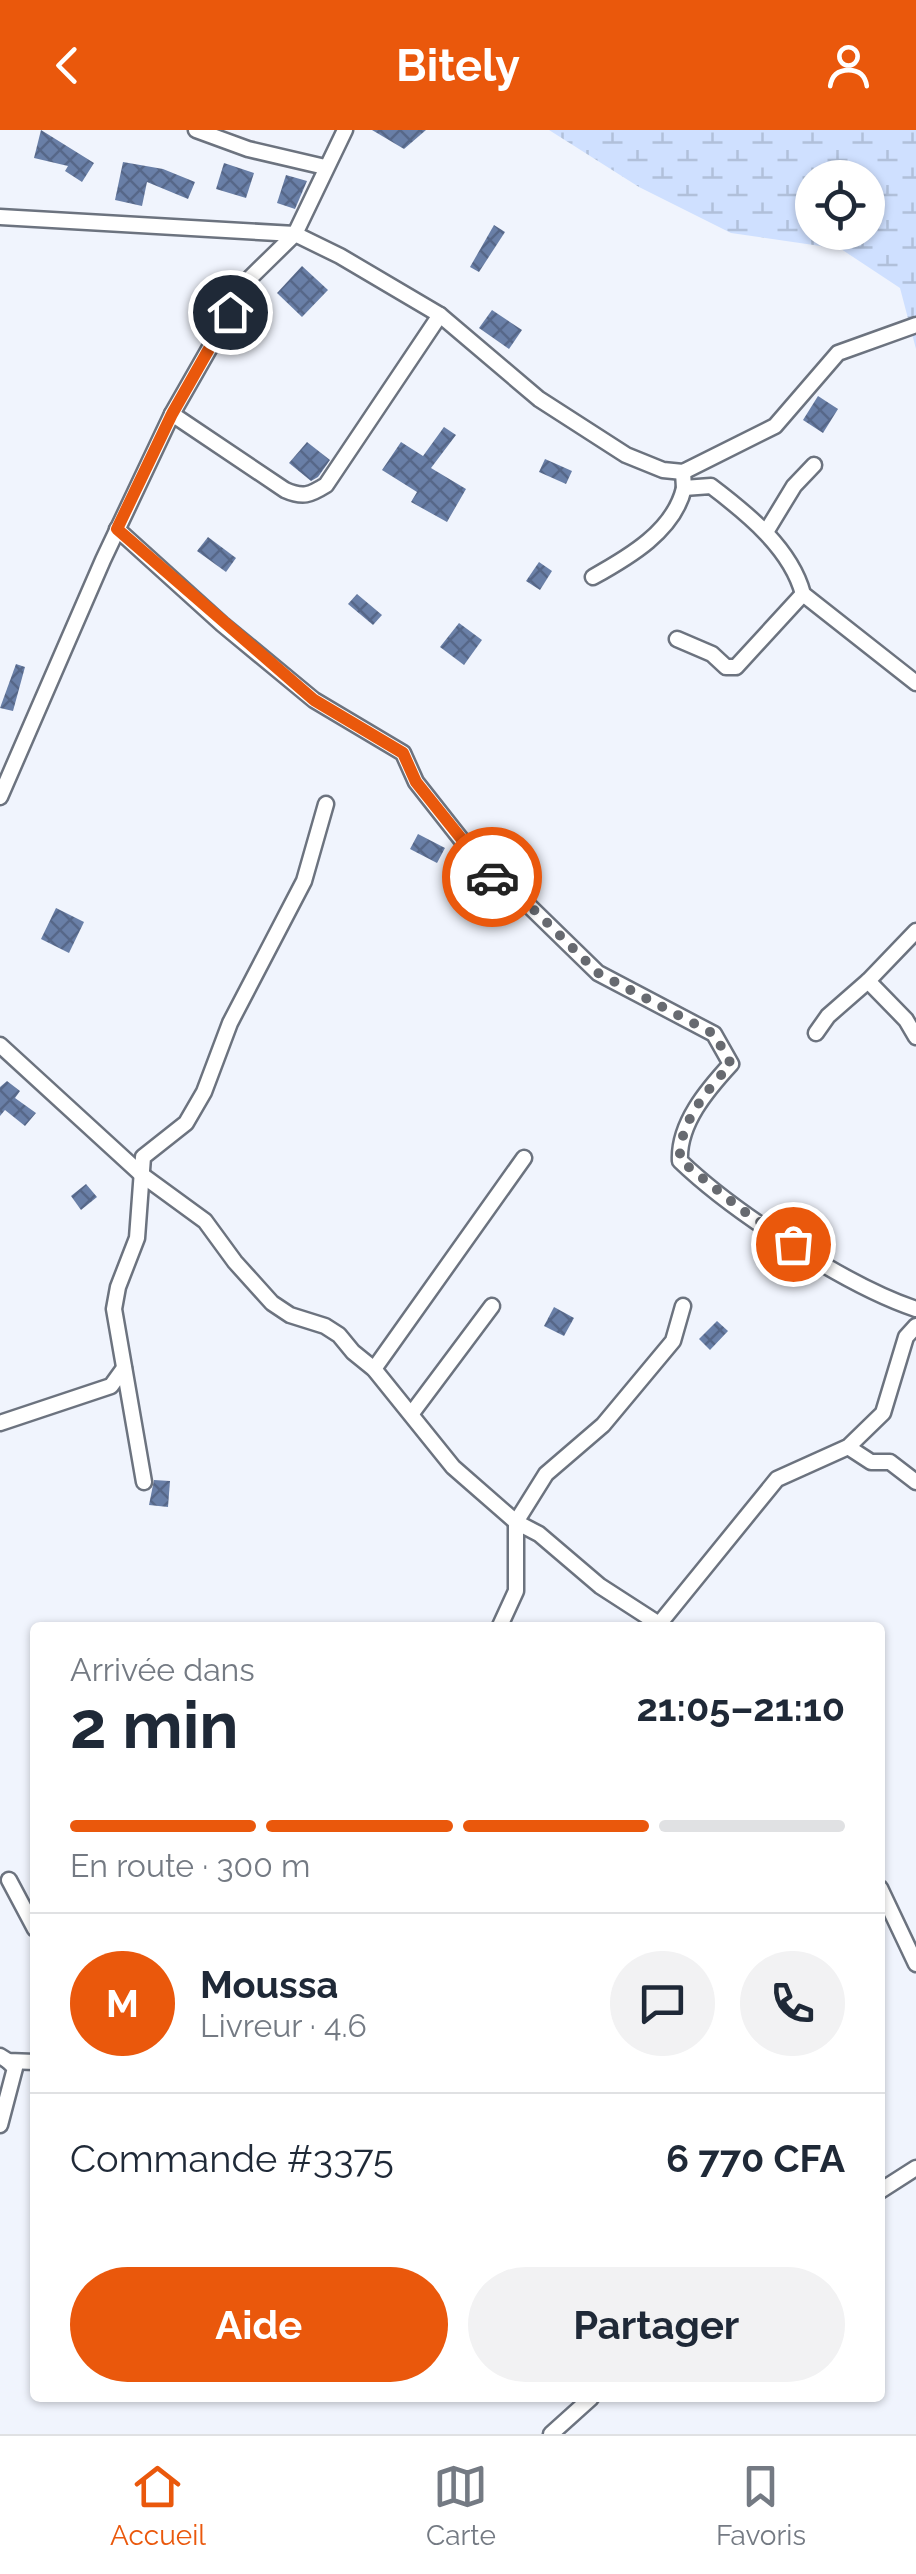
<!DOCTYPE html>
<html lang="fr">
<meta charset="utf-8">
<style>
:root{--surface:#fff;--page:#f2f2f3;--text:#1f2937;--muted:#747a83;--line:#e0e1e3;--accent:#ea580c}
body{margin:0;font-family:Raleway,sans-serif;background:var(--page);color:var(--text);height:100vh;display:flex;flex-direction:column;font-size:38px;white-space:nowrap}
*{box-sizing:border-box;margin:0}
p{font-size:32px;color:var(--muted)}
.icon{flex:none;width:55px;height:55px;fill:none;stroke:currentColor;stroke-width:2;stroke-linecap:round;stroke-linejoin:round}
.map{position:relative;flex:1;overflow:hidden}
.drawer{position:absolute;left:30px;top:1492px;width:855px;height:780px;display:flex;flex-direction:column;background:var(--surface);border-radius:10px;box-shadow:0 2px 8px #0004}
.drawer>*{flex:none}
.tools{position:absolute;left:795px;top:30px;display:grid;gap:20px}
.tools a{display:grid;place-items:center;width:90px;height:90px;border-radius:50%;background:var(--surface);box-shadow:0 2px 8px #0004;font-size:50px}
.pin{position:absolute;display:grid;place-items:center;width:85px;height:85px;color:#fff;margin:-42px;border:5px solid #fff;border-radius:50%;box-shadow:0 2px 10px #0007}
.courier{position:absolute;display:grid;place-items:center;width:100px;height:100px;margin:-50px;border:8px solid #ea580c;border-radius:50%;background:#fff;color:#222;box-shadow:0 2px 12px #0007}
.summary em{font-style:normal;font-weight:700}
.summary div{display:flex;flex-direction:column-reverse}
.summary{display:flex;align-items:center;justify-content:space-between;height:170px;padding:0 40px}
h1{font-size:65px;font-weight:700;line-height:75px}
.bar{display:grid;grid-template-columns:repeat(4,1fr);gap:15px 10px;align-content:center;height:120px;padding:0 40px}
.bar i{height:12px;border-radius:8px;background:var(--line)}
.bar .current{background:var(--accent)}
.bar p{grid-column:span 4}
.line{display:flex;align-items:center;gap:25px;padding:0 40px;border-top:2px solid var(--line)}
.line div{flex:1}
.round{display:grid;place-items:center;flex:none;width:105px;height:105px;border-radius:52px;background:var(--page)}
.cta{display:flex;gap:20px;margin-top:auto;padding:20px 40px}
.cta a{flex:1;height:115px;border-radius:60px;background:var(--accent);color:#fff;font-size:40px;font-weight:700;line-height:115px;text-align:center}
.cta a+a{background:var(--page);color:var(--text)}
header{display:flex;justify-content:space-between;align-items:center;height:130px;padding:0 40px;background:var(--accent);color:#fff;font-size:45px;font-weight:700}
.dock{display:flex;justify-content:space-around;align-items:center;height:140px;border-top:2px solid var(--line);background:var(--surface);font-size:28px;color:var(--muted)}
.dock a{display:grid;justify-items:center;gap:5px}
.dock .current{color:var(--accent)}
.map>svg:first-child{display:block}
.wetland{fill:url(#wetland-marsh);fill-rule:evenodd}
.building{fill:url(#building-cross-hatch)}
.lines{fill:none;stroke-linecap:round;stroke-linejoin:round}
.street-casing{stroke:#6c737f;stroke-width:19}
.street{stroke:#fff;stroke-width:14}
.done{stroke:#676a70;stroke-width:10;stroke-dasharray:0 18}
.route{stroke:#ea580c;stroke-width:12}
</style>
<header><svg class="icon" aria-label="back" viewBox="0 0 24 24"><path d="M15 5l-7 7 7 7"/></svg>Bitely<svg class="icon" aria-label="person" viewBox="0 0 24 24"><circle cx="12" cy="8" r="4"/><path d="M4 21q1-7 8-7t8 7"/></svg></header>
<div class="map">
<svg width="916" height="2304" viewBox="0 0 916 2304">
<defs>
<pattern id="wetland-marsh" width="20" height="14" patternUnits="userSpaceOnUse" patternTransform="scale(2.5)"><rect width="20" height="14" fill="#cfe0ff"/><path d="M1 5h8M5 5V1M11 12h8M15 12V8" fill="none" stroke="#b1c0da"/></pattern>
<pattern id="building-cross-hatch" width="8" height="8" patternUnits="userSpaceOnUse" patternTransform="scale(2.5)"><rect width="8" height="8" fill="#697fa7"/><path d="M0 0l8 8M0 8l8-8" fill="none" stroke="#566788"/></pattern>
</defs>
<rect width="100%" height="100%" fill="#f0f4fd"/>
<!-- wetland -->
<path class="wetland" d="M549 0H916V219L900 158 841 119 731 103 639 57ZM812 48H868V102H812Z"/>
<!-- building -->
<g class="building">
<polygon points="41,0 94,33 82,52 65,41 68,36 34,28"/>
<polygon points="372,0 426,0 404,19"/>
<polygon points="123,32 163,39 195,52 188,69 147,52 142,76 115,70"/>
<polygon points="224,33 254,43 246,68 216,59"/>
<polygon points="286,45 307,51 295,79 277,73"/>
<polygon points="494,95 505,102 479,142 470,137"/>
<polygon points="302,136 328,160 302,187 277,163"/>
<polygon points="492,180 522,200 509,219 479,198"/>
<polygon points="818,266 838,279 823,303 803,290"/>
<polygon points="444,297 456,305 431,338 466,359 447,392 411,372 417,362 382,340 401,312 423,326"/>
<polygon points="307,312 330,330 318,347 311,351 289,333"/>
<polygon points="545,329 572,341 566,354 539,342"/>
<polygon points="208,407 236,428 226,442 197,421"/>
<polygon points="539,432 552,441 540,460 526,451"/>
<polygon points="357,464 382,485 373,495 348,474"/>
<polygon points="459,493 482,510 464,535 440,517"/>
<polygon points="16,534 25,537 13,581 0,578"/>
<polygon points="418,704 445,718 437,733 410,719"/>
<polygon points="56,778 84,792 69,823 41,809"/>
<polygon points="7,951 20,961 15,968 36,983 25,996 5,980 0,986 0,957"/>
<polygon points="86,1054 97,1067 81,1080 71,1066"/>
<polygon points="554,1177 574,1188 564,1206 544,1196"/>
<polygon points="717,1191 728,1201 710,1220 699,1209"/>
<polygon points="154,1350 170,1351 168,1377 149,1375"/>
</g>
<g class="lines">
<!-- street casing -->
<g class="street-casing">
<g id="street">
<polyline points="196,0 248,19 325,37"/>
<polyline points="0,87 295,104 340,126 440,185 539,269 626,325 663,340 683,342 775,296 838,223 916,195"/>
<path d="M172 284 285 360C303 368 310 365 326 355L440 185"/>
<path d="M683 342 684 358 711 356C748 384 791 419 803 464L916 553"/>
<path d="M117 399 222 494 314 570 403 623 416 652 490 746 519 766 598 843 714 904 731 934C707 960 678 994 680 1031 733 1082 847 1156 916 1179"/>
<polyline points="766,402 794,356 814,335"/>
<path d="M593 447C629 427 674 401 684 358"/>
<polyline points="677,509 712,524 726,537 736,537 803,464"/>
<polyline points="0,667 103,430 172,284 249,149 295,104 345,0"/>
<polyline points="868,851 906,890 916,907"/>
<polyline points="816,903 828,886 868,851 916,801"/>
<polyline points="0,915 142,1045 205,1091 235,1132 272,1173 290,1185 325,1196 339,1205 353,1222 374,1239 453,1337 516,1392 539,1404 600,1456 665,1498"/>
<polyline points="374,1239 524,1028"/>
<polyline points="412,1283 492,1176"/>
<polyline points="0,1293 111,1256 124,1238"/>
<polyline points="848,1317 871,1332 890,1332 916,1352"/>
<polyline points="144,1352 114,1179 118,1157 137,1108 143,1027 186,993 204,962 230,893 304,751 326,674"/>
<polyline points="660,1493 777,1349 848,1317 883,1283 906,1207 916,1196"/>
<polyline points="499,1498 516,1461 516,1392 546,1344 603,1295 673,1211 683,1176"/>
<polyline points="9,1750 35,1799"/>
<polyline points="880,1758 916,1834"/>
<polyline points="0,1926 8,1931 35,1932"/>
<polyline points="0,1995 15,1938 8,1931"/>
<polyline points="880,2061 916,2038"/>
<polyline points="551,2304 591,2268"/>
</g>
</g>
<!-- street -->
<use href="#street" class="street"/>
</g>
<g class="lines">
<!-- done -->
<path class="done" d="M492 747 520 766 598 843 714 904 731 934C707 960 678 994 680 1030L742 1080 793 1114"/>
<!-- route -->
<polyline class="route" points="230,182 172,284 117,399 314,570 403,623 416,652 492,747"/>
</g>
</svg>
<div class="tools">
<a><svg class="icon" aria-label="locate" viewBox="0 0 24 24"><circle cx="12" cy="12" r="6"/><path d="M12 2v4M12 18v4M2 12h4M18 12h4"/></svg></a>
</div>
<div class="pin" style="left:793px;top:1114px;background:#ea580c"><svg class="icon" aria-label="bag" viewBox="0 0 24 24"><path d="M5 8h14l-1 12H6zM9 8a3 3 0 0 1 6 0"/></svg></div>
<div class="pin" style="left:230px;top:182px;background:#1f2937"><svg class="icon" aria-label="home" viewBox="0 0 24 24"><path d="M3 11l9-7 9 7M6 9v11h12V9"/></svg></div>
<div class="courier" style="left:492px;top:747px"><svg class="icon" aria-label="car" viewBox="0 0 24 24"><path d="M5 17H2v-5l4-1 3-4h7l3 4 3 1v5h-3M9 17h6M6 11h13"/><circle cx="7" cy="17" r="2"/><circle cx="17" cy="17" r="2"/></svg></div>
<section class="drawer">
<div class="summary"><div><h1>2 min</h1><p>Arrivée dans</p></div><em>21:05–21:10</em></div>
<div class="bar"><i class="current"></i><i class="current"></i><i class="current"></i><i></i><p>En route · 300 m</p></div>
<div class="line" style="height:180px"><b class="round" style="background:var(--accent);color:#fff">M</b><div><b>Moussa</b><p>Livreur · 4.6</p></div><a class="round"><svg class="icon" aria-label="chat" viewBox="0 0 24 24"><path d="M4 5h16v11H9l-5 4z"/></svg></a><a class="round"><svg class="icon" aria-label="phone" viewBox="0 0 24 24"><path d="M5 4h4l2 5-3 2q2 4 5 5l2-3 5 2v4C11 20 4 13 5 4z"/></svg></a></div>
<div class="line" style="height:130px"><div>Commande #3375</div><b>6 770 CFA</b></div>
<div class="cta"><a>Aide</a><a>Partager</a></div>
</section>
</div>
<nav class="dock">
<a class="current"><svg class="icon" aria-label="home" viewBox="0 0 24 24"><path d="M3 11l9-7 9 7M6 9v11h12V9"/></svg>Accueil</a>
<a><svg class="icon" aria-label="map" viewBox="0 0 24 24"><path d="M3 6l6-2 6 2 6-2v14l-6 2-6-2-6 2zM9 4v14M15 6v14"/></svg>Carte</a>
<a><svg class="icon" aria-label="saved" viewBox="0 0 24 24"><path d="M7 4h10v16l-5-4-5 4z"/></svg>Favoris</a>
</nav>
